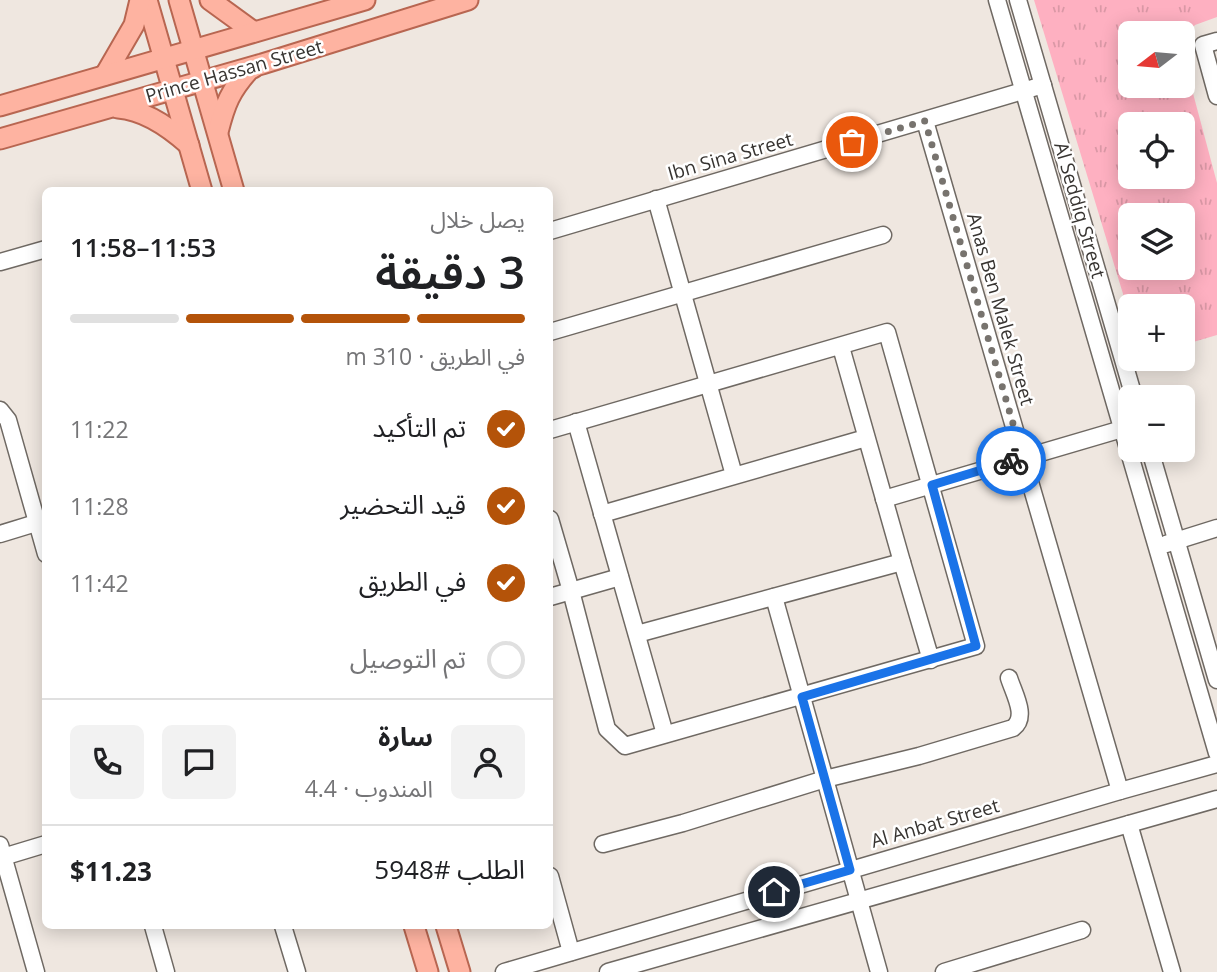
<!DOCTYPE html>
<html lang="ar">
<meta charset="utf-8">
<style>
:root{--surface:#fff;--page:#f2f2f2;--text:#202124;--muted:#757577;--line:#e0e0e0;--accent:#b45309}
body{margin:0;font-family:"Open Sans","Noto Sans Arabic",sans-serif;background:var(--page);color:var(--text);direction:rtl;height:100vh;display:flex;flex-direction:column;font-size:26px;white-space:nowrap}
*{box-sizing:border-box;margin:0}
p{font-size:23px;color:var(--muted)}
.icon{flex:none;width:38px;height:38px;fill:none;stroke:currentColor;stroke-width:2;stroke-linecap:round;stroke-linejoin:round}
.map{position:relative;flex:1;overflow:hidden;direction:ltr}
.panel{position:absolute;left:42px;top:187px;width:511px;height:742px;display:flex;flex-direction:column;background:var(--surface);border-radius:10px;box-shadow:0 4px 18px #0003;direction:rtl}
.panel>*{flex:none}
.needle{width:46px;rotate:254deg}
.buttons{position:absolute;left:1118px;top:21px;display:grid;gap:14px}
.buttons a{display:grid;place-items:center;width:77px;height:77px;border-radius:10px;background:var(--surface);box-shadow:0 4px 18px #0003;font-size:35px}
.pin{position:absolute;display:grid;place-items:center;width:60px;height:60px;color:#fff;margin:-30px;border:4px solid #fff;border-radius:50%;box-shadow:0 2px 7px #0007}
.courier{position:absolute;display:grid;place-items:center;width:70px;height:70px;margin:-35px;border:5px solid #1a73e8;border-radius:50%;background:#fff;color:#222;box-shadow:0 2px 9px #0007}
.head em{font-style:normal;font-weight:600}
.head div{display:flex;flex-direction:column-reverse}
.head{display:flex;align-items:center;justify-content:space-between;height:119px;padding:0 28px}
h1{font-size:46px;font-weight:600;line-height:52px}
.bar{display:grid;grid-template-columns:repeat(4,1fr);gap:10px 7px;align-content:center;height:84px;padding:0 28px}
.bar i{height:9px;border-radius:5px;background:var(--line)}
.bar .current{background:var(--accent)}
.bar p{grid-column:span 4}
.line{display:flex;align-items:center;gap:18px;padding:0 28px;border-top:2px solid var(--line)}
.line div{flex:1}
.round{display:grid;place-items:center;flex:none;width:74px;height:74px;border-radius:10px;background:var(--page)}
ol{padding:0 28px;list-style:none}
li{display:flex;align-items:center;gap:21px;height:77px}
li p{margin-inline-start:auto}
li .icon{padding:7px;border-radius:50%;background:var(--accent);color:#fff;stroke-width:4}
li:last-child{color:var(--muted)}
li i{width:38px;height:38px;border:4px solid var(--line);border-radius:50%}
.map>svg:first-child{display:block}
.park{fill:url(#park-tufts);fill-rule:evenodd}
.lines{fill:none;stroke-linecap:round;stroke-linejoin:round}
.minor-casing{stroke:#6f6963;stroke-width:19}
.major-casing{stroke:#b86651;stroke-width:23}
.minor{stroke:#fff;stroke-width:16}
.major{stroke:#feb3a1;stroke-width:19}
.done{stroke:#77736e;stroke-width:7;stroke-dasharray:0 12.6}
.route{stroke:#1a73e8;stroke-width:9}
.labels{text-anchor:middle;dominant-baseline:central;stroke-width:5;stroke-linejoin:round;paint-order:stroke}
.street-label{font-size:19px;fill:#373431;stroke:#fff}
</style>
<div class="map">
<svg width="1217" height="972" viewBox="0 0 1217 972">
<defs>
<pattern id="park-tufts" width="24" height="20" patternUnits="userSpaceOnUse" patternTransform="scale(1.75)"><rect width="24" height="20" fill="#feb0c1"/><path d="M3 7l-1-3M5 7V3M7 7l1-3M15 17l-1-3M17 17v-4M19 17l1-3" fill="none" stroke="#da98a6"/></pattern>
</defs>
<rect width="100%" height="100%" fill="#efe7e0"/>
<!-- park -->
<path class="park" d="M1034 0H1217V17L1195 25 1183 39V33H1130V86H1183V56L1217 183V335L1183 345V306H1130V317ZM1130 124H1183V177H1130ZM1130 215H1183V268H1130Z"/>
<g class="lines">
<!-- minor casing -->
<g class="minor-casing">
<g id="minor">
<polyline points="997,0 1217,753"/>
<polyline points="1018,0 1134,397"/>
<polyline points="1217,41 1203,45 1217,96"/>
<polyline points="925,121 1120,791"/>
<polyline points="656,199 734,475"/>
<polyline points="550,231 1043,85"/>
<polyline points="0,262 46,249"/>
<polyline points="550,332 883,235"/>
<polyline points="841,347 902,562 931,660"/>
<polyline points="0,410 8,420 46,554"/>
<polyline points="576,422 665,734"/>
<polyline points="550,430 887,332 976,646 625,746 607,729 571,591 550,519"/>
<polyline points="1150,450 1217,680"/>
<polyline points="884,499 1122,429"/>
<polyline points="602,514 866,438"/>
<polyline points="0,534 36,523"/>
<polyline points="1166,544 1217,528"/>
<polyline points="550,597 620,577"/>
<polyline points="774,597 879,972"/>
<polyline points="637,634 902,562"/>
<polyline points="1129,824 1172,972"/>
<path d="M603 844 683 823 825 779 919 756 1013 728C1028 717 1014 694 1009 678"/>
<polyline points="0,845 36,972"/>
<polyline points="3,857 46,844"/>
<polyline points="550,876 571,952"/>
<polyline points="153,926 166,972"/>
<polyline points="283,926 297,972"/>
<polyline points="504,972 1120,791 1217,764"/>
<polyline points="608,972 1217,799"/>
<polyline points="944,972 1082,930"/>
</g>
</g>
<!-- major casing -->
<g class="major-casing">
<g id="major">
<polyline points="147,0 202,191"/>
<polyline points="179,0 234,191"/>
<polyline points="210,0 254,32"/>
<polyline points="105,75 134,25 140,0"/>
<polyline points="0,106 365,0"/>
<path d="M118 108C145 110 169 127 189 145"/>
<path d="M218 132C225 104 230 91 250 69L253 68"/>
<polyline points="0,139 262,64 468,0"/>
<polyline points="414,926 428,972"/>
<polyline points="446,926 460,972"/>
</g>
</g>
<!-- minor -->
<use href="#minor" class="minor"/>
<!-- major -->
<use href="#major" class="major"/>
</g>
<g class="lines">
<!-- done -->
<polyline class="done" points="852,142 925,121 1023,458 1011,461"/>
<!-- route -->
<polyline class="route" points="774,892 850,870 802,697 976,646 932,485 1011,461"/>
</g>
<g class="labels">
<!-- street labels -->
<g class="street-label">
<text transform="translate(234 71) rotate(-16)">Prince Hassan Street</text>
<text transform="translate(730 156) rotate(-16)">Ibn Sina Street</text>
<text transform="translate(1080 210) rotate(74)">Al Seddiq Street</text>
<text transform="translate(1001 309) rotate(74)">Anas Ben Malek Street</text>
<text transform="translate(935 823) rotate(-16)">Al Anbat Street</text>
</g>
</g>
</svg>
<div class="buttons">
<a><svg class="needle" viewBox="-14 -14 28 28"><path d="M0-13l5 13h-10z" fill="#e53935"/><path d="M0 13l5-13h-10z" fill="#757577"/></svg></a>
<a><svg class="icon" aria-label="locate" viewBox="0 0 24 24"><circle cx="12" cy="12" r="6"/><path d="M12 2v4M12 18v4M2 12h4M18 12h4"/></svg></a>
<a><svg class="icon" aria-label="layers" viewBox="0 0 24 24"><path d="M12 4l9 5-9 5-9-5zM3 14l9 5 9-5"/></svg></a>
<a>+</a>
<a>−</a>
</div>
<div class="pin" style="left:852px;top:142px;background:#ea580c"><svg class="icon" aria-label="bag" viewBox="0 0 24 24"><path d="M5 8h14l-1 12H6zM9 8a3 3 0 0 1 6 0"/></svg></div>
<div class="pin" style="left:774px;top:892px;background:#1f2937"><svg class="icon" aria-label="home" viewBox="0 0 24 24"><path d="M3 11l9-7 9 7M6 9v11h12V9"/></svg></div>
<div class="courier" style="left:1011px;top:461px"><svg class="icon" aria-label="bike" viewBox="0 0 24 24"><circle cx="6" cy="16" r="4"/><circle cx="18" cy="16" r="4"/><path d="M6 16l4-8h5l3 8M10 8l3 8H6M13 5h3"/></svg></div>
<section class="panel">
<div class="head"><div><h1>3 دقيقة</h1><p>يصل خلال</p></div><em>11:53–11:58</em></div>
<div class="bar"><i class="current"></i><i class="current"></i><i class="current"></i><i></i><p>في الطريق · 310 m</p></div>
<ol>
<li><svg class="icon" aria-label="check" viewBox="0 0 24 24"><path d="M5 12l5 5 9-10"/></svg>تم التأكيد<p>11:22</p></li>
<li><svg class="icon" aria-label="check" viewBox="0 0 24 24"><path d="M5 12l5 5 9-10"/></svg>قيد التحضير<p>11:28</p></li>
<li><svg class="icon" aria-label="check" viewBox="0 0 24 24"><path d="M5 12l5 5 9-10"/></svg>في الطريق<p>11:42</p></li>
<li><i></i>تم التوصيل</li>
</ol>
<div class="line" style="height:126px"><a class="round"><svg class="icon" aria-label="person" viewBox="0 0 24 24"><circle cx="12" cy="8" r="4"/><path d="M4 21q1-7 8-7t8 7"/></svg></a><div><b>سارة</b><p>المندوب · 4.4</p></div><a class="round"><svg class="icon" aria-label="chat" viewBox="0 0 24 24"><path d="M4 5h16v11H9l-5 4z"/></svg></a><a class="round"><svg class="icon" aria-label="phone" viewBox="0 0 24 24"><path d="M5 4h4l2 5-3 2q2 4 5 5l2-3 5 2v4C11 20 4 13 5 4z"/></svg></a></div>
<div class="line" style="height:91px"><div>الطلب #5948</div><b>$11.23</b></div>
</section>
</div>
